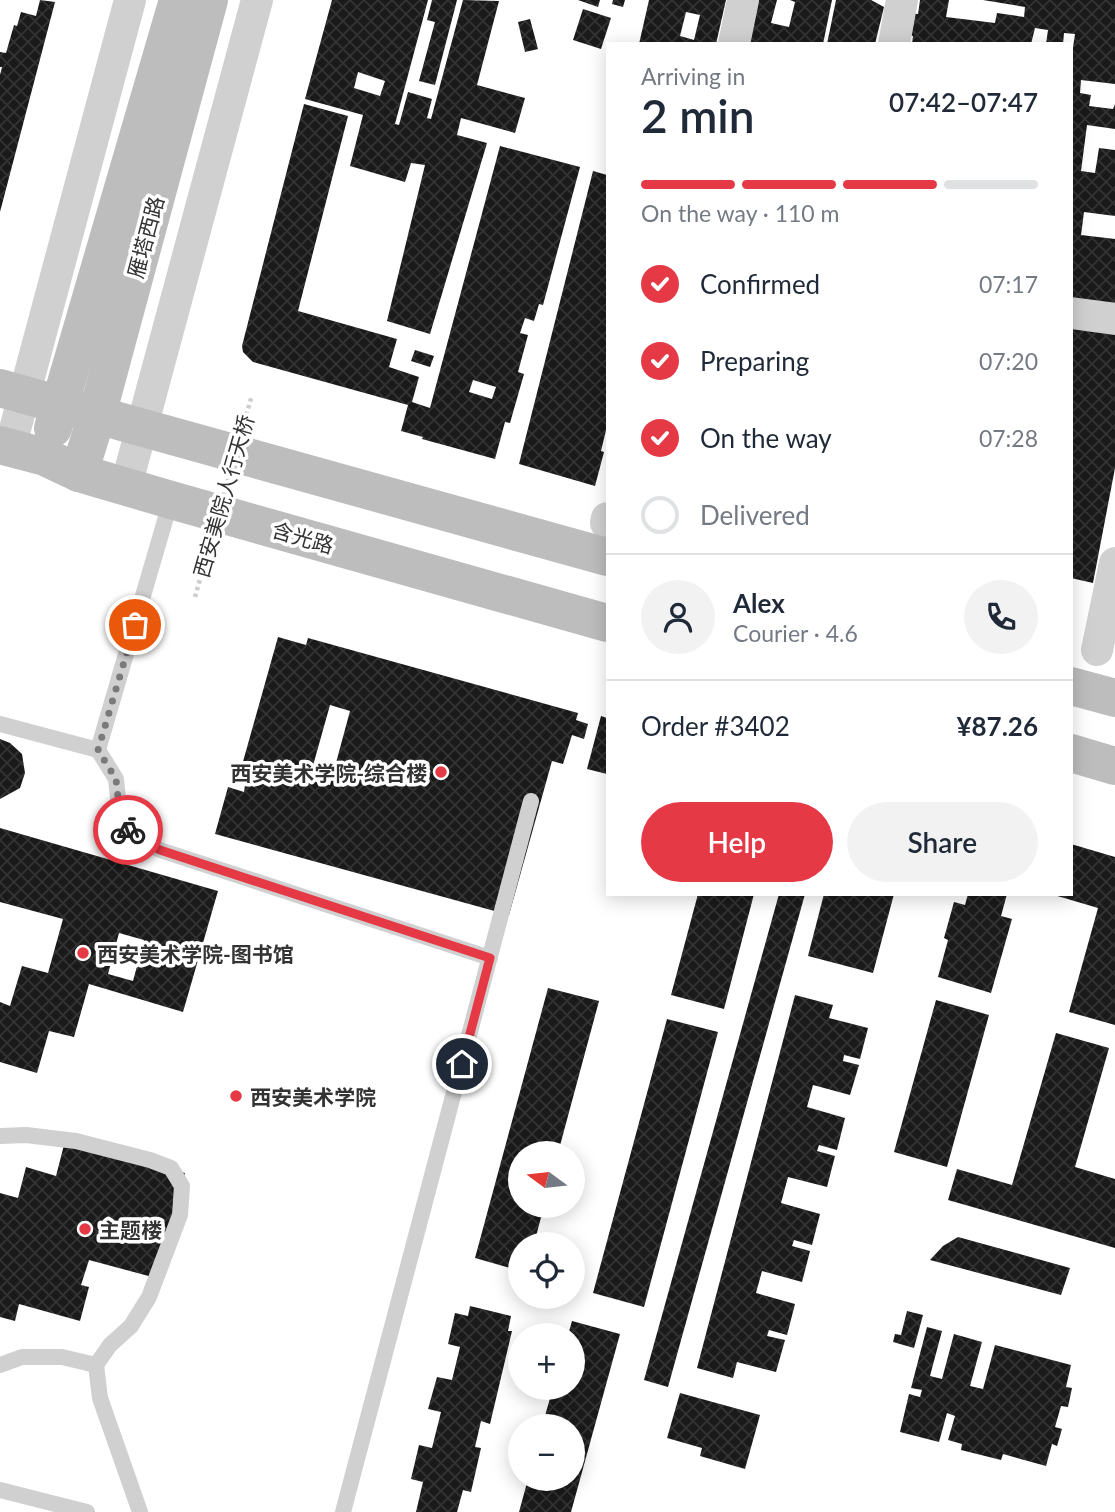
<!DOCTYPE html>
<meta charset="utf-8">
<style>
:root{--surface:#fff;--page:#f2f2f3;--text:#1f2937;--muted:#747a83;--line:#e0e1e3;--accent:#e63946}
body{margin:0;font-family:Lato,"Noto Sans SC",sans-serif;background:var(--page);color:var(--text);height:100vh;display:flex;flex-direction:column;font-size:26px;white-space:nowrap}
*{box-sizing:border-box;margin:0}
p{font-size:23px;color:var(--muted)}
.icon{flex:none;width:38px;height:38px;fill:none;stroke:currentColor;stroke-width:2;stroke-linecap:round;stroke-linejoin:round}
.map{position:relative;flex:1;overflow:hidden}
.sheet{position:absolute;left:606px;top:42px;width:467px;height:854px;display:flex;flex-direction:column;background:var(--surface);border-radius:0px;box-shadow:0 4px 18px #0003}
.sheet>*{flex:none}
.needle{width:46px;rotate:285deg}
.buttons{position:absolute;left:508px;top:1141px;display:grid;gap:14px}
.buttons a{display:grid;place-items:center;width:77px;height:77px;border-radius:50%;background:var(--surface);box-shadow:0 4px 18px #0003;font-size:35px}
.pin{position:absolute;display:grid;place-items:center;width:60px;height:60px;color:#fff;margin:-30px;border:4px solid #fff;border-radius:50%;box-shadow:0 2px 7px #0007}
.courier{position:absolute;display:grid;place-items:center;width:70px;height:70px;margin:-35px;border:5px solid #e63946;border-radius:50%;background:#fff;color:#222;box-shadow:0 2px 9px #0007}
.head em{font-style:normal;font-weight:600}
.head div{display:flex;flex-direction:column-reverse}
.head{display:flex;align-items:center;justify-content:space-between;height:119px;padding:0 35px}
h1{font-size:46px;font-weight:600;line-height:52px}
.bar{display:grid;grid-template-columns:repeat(4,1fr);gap:10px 7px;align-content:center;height:84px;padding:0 35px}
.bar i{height:9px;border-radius:5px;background:var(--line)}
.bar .active{background:var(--accent)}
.bar p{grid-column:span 4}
.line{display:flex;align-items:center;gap:18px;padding:0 35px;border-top:2px solid var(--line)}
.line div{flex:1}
.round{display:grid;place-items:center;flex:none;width:74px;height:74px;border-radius:37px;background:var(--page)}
ol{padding:0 35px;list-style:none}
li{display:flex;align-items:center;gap:21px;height:77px}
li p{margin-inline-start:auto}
li .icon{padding:7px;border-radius:50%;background:var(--accent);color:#fff;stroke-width:4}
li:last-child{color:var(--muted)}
li i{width:38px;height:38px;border:4px solid var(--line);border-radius:50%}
.button{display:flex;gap:14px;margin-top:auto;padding:14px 35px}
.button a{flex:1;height:80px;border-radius:42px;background:var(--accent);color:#fff;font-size:28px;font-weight:600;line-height:80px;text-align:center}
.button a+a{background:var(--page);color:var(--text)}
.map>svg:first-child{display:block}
.building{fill:url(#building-cross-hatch);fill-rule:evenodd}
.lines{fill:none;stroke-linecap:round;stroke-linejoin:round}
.lane{stroke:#d0d0d0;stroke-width:16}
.street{stroke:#d0d0d0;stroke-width:32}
.secondary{stroke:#bdbdbd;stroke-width:38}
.path-bridge{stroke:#cdcdcd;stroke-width:4.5;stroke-dasharray:3.5 3.5;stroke-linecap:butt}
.done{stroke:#7a7a7a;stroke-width:7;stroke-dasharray:0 12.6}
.route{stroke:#e63946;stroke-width:9}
.poi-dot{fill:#e63946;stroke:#fff;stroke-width:2.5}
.labels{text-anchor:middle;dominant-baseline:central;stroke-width:7;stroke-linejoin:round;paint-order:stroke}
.street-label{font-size:21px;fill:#333;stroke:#fff}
.poi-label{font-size:21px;font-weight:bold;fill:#333;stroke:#fff;text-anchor:start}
</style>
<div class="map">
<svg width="1115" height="1512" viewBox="0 0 1115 1512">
<defs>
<pattern id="building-cross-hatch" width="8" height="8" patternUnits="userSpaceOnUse" patternTransform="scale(1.75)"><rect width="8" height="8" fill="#1a1a1a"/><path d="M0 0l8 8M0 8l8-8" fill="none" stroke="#333"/></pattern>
</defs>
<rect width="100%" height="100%" fill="#fff"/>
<!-- building -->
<g class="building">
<polygon points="40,0 55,2 0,212 0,75 2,67 0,67 0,52 6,53 14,25 17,26 21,12 36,16"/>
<path d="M332 0H428L395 124 399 125 408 92 432 99 427 118 431 119 463 0 499 1 477 85 525 98 515 133 461 118 457 135 487 143 430 334 387 321 425 165 411 163 405 182 350 166 363 115 305 99ZM358 72 385 81 380 96 354 88Z"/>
<polygon points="432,0 457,0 435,85 419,81 435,22 427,20"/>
<polygon points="578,0 600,0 598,7"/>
<polygon points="613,0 625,0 623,7 612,4"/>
<path d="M649 0H726L716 44H639ZM686 12 700 15 694 40 680 36Z"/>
<polygon points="748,0 777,0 771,23 789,27 795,2 790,0 832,0 823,44 740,44"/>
<polygon points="836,0 871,0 884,7 875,44 827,44"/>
<polygon points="920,0 949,0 946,17 995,23 997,13 1024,17 1025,7 983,0 1115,0 1115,84 1081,80 1080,93 1091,95 1089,106 1113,109 1115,104 1115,129 1087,125 1081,171 1095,173 1099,148 1115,150 1115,216 1084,212 1081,235 1115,239 1115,311 1071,302 1071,61 1075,34 1064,33 1063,44 1046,44 1048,30 1035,28 1031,44 912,44 913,36 905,34 908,13 918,14"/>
<polygon points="583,9 611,18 601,49 573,40"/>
<polygon points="530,19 538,49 525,52 518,22"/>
<path d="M304 104 348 116 298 311 397 339 389 367 419 377 412 402 430 408 500 146 580 167 543 305 539 304 534 321 525 318 520 333 528 335 518 372 524 374 510 423 505 422 495 459 422 439 423 437 401 431 408 405 253 362 243 352 242 346ZM473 380 496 387 492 399 469 392Z"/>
<polygon points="593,171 607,175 607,426 601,451 604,452 595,486 519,464"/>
<polygon points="1071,325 1115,333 1115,468 1093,583 1071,578"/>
<polygon points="415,350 434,356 430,367 411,361"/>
<path d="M278 637 306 645 308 638 578 713 576 720 588 724 584 739 572 735 563 764 552 761 509 915 215 834 228 787 244 792 245 785 237 783ZM330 705 350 711 330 785 309 780Z"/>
<polygon points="601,716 607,718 607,774 587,769"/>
<polygon points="0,739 10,743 22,754 25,773 20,788 0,799"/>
<path d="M0 828 218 891 183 1012 89 984 74 1037 49 1031 37 1073 0 1062V1002L10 1006 22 966 48 973 63 919 0 902ZM119 933 144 940 133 981 108 974Z"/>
<polygon points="1071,844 1115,857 1115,1025 1069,1012 1098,908 1054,895 1071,894"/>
<polygon points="698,894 754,894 724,1009 671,995"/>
<polygon points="779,894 805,894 668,1387 644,1380"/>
<polygon points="824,894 894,894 873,973 808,956"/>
<polygon points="968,894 1007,894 1001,916 1012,919 991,993 938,977 948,940 944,938 954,902 965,905"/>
<polygon points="548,988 599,1001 558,1153 520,1153 520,1206 544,1206 534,1244 520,1244 520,1271 475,1258"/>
<polygon points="795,995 833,1005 829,1018 868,1028 860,1059 844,1055 843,1061 859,1065 850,1095 813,1085 807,1107 845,1118 837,1150 819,1145 817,1151 835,1156 827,1187 788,1177 781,1203 820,1214 812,1245 794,1240 792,1246 810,1251 802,1282 762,1271 756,1293 795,1304 787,1335 769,1330 767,1336 785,1340 776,1372 737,1362 733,1378 697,1368"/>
<polygon points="936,1000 989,1015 947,1167 894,1152"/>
<polygon points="667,1019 718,1032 644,1307 593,1293"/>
<polygon points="1056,1033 1109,1048 1075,1167 1115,1179 1115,1248 948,1200 957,1169 1012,1185"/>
<polygon points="65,1141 185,1173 156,1278 89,1260 81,1285 89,1287 80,1321 19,1304 15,1321 0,1317 0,1193 18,1198 26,1167 56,1176"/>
<polygon points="958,1237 1070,1268 1061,1295 930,1260 943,1246"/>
<polygon points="470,1306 511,1316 508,1331 512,1331 490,1424 481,1421 475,1447 481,1448 471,1492 463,1490 457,1512 416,1512 423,1482 411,1479 419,1445 432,1448 441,1412 428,1409 437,1377 452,1380 460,1347 448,1344 455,1313 468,1316"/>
<polygon points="907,1311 923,1315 914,1348 893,1342 895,1334 901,1335"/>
<polygon points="572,1321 620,1334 571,1512 519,1512 528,1479 572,1479 572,1426 542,1426 553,1388 572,1388 572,1335 568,1335"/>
<polygon points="927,1327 942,1331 930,1376 942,1379 954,1334 982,1342 970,1386 983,1389 995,1345 1071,1365 1066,1387 1072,1388 1068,1407 1061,1406 1055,1427 1062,1429 1057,1446 1052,1444 1046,1466 1003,1454 1001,1460 961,1450 962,1444 948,1440 955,1416 947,1413 939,1442 900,1432 909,1394 920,1397 922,1390 911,1388"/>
<polygon points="680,1393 760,1415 745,1469 700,1456 702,1448 667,1438"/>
</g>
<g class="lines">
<!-- lane -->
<g class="lane">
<polyline points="0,724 98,750 116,779 120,817 131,835 160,850 490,958"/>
<polyline points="98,750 171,500"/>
<polyline points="0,1136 26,1135 76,1141 150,1160 171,1168 182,1186 180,1215 149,1297 131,1326 110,1345 96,1365"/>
<polyline points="0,1365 22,1357 62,1357 96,1365 100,1398 140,1512"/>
<polyline points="0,1490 87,1512"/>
<polyline points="343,1512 531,801"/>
</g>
<!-- street -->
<g class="street">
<polyline points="734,44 743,0"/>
<polyline points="894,44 902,0"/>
<polyline points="1071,313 1115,319"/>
<polyline points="10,448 130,0"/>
<polyline points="126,486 257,0"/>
<polyline points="606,523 607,518"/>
<polyline points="1097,650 1115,563"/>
</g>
<!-- secondary -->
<g class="secondary">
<polyline points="0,388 607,557"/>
<polyline points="53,428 178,0"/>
<polyline points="0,445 45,457 79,473 171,500 607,623"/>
<polyline points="79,473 97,415 209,0"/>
<polyline points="1071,686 1115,698"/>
<polyline points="1071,753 1115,766"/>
</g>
<!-- path-bridge -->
<polyline class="path-bridge" points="195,597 252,395"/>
</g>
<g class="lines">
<!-- done -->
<polyline class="done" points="128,830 120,817 116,779 98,750 135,625"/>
<!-- route -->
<polyline class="route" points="128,830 131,835 160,850 490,958 462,1064"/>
</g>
<!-- markers -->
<g class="poi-dot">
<circle cx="441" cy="772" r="7"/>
<circle cx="83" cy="953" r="7"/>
<circle cx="236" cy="1096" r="7"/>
<circle cx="85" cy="1229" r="7"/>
</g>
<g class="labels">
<!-- street labels -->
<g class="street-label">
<text transform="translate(145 237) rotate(-75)">雁塔西路</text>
<text transform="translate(223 496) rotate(-74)">西安美院人行天桥</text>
<text transform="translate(303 537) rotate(16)">含光路</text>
</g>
<!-- poi labels -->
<g class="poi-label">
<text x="427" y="772" text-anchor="end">西安美术学院-综合楼</text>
<text x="97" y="953">西安美术学院-图书馆</text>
<text x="250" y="1096">西安美术学院</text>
<text x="99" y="1229">主题楼</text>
</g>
</g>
</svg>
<div class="buttons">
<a><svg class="needle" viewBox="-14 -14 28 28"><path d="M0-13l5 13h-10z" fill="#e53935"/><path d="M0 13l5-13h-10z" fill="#747a83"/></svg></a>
<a><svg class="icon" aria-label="locate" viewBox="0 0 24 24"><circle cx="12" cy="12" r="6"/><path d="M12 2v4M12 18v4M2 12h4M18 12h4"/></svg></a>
<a>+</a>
<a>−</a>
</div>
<div class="pin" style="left:135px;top:625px;background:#ea580c"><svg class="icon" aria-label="bag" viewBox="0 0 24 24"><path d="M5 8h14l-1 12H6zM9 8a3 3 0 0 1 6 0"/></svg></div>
<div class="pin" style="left:462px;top:1064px;background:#1f2937"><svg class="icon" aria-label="home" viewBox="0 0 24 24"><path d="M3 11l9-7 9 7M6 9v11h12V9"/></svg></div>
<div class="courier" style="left:128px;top:830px"><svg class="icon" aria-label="bike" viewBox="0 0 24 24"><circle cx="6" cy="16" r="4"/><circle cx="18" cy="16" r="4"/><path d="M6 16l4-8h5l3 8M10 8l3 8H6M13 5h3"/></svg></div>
<section class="sheet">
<div class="head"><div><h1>2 min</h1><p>Arriving in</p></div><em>07:42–07:47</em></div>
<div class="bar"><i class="active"></i><i class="active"></i><i class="active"></i><i></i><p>On the way · 110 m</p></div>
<ol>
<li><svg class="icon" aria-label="check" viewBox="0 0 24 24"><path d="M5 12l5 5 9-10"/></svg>Confirmed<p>07:17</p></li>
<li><svg class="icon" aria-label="check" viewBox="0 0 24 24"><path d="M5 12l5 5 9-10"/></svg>Preparing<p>07:20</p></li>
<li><svg class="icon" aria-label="check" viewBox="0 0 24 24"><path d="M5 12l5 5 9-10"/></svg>On the way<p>07:28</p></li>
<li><i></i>Delivered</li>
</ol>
<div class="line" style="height:126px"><a class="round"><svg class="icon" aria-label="person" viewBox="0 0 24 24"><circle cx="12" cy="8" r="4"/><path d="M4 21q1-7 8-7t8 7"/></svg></a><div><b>Alex</b><p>Courier · 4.6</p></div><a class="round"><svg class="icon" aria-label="phone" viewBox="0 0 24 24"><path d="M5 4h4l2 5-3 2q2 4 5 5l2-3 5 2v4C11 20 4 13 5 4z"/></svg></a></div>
<div class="line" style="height:91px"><div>Order #3402</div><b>¥87.26</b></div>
<div class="button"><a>Help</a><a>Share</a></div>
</section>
</div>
